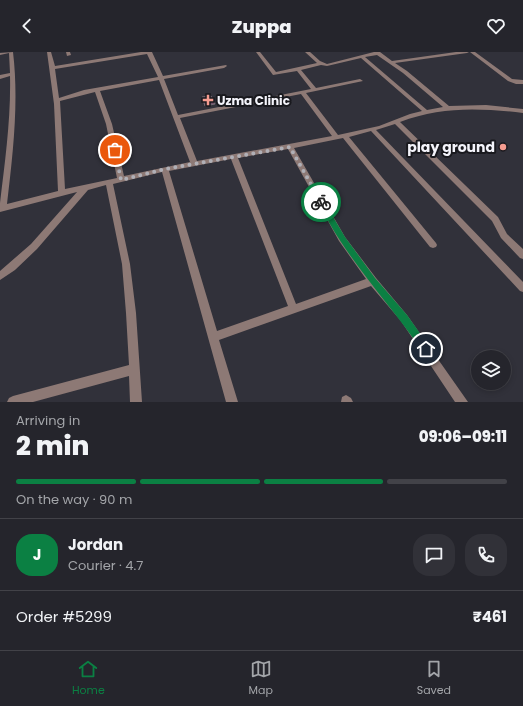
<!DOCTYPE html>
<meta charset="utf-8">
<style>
:root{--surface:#25252c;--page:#313138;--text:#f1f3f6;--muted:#a3a5a9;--line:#424248;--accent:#0b8043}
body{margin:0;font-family:Poppins,sans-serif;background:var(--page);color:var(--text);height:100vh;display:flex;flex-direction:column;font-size:15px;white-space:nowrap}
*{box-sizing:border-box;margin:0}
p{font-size:13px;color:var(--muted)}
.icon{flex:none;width:22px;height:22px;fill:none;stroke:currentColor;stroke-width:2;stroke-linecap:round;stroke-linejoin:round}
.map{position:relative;height:350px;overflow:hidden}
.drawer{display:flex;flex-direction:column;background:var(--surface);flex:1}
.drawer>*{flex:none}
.tools{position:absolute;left:471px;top:298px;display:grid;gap:8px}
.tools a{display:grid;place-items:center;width:40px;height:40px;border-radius:50%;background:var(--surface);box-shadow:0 2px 6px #0003,0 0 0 1px var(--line);font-size:20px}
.pin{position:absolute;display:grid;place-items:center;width:34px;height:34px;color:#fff;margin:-17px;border:2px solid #fff;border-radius:50%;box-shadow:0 1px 4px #0007}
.courier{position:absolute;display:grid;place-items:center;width:40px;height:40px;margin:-20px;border:3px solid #0b8043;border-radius:50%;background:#fff;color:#222;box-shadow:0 1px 5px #0007}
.headline em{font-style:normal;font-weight:800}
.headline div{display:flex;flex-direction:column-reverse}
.headline{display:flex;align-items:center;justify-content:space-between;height:68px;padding:0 16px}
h1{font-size:26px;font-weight:800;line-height:30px}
.bar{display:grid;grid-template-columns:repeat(4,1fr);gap:6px 4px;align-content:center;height:48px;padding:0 16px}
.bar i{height:5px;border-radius:3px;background:var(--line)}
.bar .active{background:var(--accent)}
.bar p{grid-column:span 4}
.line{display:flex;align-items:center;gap:10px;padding:0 16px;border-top:1px solid var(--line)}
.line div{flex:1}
.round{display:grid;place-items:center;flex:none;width:42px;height:42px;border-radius:16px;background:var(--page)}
header{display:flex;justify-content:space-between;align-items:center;height:52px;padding:0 16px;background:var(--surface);font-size:18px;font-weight:800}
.tabs{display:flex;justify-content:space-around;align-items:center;height:56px;border-top:1px solid var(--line);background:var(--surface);font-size:11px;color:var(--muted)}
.tabs a{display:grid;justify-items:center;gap:2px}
.tabs .active{color:var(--accent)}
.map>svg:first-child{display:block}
.building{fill:#704f68;stroke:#766c74}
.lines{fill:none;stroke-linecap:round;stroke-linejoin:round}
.street{fill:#8d7975;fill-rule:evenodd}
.route{fill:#0b8043}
.done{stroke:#b0b0b7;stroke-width:4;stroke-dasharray:0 7.2}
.poi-dot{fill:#f59c90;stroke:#19191e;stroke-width:1.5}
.labels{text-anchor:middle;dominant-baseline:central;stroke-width:4;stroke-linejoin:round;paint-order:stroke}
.far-poi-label{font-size:12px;font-weight:bold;fill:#f4f4fb;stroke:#19191e;text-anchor:start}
.poi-label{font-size:14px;font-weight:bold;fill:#f4f4fb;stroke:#19191e;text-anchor:end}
</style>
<header><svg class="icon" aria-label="back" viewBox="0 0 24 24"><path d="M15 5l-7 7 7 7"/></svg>Zuppa<svg class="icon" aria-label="heart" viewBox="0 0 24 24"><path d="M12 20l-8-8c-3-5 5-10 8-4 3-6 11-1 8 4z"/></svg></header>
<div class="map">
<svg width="523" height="350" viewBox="0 0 523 350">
<rect width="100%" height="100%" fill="#31313a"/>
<!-- building -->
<polygon class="building" points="211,44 215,52 205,54 202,45"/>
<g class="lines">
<!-- street -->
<g class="street">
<path d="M13 0C19 50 13 101 7 152L58 139 54 52 47 0H51L55 14 141 0H152L163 24 226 13 227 14 224 16 164 27 178 63 311 37 297 19 273 23 256 0H260L276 20 317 11 305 0H310L320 9 327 12 374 0H380L392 9 456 0H469L467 1 395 11 407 19 449 54 486 53 523 57V61C481 56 441 54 400 70L498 165 507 182 523 197V207L520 206 501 186 492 169 395 72 376 78 523 230V240L520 239 371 79 349 85 436 191 437 193 436 195 433 196 430 195 343 86 294 96 345 185 376 226 407 263 468 350H455L401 269 371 234 219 288 238 350H226L162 120 113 132 130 212 136 261 142 350H130L129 324 33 350H7L9 346 13 344 129 313 126 261 122 212 106 133 88 138 37 197 15 218 0 228V219L31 192 77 140 0 160V151C5 109 11 67 10 24L0 27V23L10 21 9 1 0 3V1ZM147 2 158 25 84 38 59 46 55 17ZM377 3 403 21 443 55 427 58 365 5ZM361 6 422 59 410 62 379 74 338 83 306 41 363 29 360 27 316 36 301 18 321 13 327 14ZM159 28 190 110 124 124 112 72 100 39ZM95 40 106 72 117 126 65 137 60 49ZM301 42 332 84 197 109 180 66ZM288 97 339 189 366 227 296 252 238 106ZM231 107 288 254 217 279 169 119Z"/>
<polygon points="66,0 70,0 71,3 67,4"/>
<polygon points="470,0 475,0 512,27 523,28 523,32 516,32 508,29"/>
<polygon points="346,343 351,346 353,350 341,350 342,345"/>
</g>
</g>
<!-- route -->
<path class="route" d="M319 148H323L345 185 375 226 407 263 429 294 430 297 429 300 426 301 423 300C397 262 366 228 341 190 332 177 325 163 318 150Z"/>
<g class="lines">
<!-- done -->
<polyline class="done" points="115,98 121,128 165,117 290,95 321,150"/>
</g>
<!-- markers -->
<g class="poi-dot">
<path d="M206 42h4v4h4v4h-4v4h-4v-4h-4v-4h4z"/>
<circle cx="503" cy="95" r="4"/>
</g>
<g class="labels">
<!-- far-poi labels -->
<g class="far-poi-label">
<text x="217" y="48">Uzma Clinic</text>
</g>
<!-- poi labels -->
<g class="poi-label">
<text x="495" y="95">play ground</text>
</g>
</g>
</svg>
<div class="tools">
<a><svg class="icon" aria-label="layers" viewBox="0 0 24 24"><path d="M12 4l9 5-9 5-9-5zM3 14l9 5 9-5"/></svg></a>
</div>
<div class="pin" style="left:115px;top:98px;background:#ea580c"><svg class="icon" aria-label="bag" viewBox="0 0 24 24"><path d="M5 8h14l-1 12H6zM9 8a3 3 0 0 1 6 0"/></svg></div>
<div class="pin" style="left:426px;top:297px;background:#1f2937"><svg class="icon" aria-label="home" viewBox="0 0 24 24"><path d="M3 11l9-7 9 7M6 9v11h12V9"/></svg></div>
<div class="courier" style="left:321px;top:150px"><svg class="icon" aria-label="bike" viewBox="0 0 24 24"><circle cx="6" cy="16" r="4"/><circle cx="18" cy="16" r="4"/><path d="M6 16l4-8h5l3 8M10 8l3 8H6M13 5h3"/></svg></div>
</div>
<section class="drawer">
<div class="headline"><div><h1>2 min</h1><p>Arriving in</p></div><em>09:06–09:11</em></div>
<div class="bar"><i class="active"></i><i class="active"></i><i class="active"></i><i></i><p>On the way · 90 m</p></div>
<div class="line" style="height:72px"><b class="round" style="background:var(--accent);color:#fff">J</b><div><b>Jordan</b><p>Courier · 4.7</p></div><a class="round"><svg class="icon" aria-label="chat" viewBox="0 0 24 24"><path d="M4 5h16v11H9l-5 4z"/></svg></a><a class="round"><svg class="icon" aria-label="phone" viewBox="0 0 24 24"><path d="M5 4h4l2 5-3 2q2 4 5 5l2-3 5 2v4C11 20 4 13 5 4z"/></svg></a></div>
<div class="line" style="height:52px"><div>Order #5299</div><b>₹461</b></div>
</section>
<nav class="tabs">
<a class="active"><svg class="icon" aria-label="home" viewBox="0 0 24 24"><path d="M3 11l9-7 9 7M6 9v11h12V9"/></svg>Home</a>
<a><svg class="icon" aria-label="map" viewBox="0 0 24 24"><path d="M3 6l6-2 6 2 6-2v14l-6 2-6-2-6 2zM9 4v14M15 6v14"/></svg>Map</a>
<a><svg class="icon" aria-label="saved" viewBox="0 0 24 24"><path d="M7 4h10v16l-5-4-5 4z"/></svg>Saved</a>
</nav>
